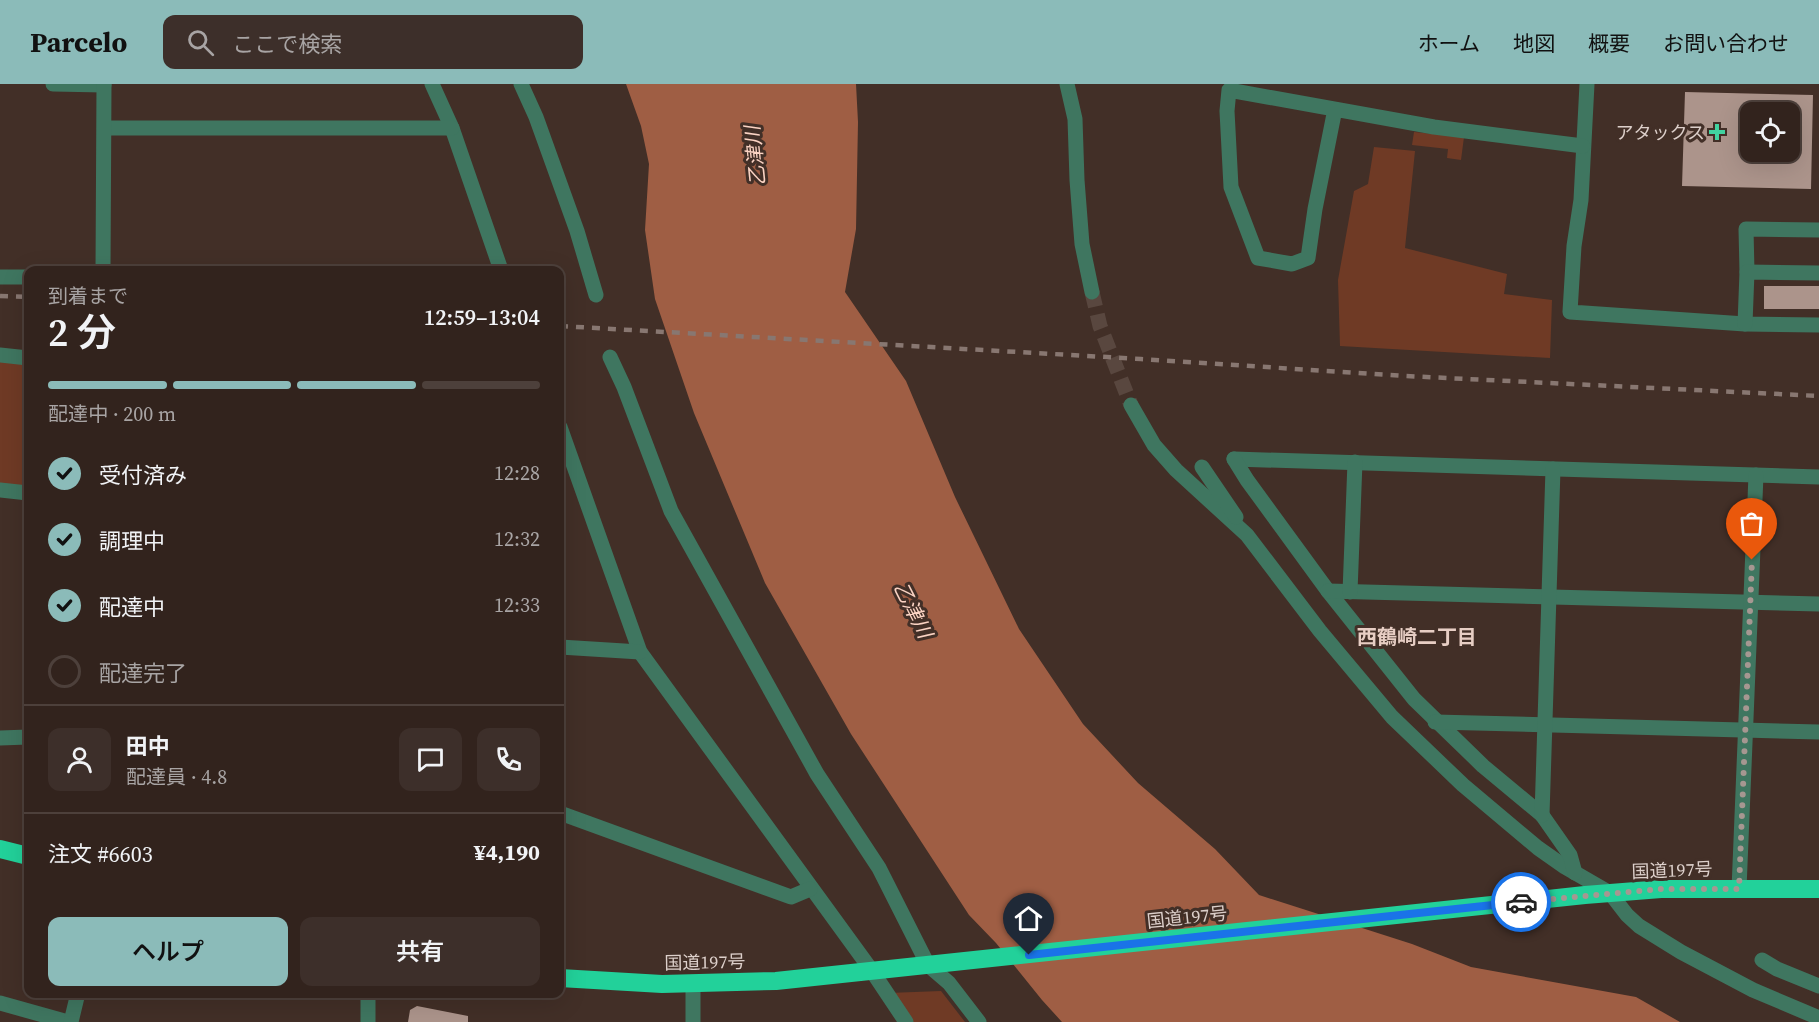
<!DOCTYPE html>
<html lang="ja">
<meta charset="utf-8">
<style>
:root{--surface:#32231d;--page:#3d2f2a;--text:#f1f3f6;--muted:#a8a4a4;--line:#4d403b;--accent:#8bbbb9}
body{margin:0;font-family:"Source Serif 4","Noto Sans JP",serif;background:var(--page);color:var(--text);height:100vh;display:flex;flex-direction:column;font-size:22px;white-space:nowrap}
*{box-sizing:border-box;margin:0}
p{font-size:20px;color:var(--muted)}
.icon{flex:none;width:33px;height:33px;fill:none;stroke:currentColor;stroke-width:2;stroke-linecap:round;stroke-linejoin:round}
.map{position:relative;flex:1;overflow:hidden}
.drawer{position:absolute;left:24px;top:182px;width:540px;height:732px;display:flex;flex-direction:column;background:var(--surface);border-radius:12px;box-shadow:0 6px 24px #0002,0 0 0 2px var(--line)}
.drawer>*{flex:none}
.controls{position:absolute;left:1740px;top:18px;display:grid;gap:12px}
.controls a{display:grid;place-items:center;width:60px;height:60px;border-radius:12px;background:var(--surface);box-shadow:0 6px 24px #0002,0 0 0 2px var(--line);font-size:30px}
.pin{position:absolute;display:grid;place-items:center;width:51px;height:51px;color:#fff;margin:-62px -26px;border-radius:50% 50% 50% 0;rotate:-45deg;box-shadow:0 0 6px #0007}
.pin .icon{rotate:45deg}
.courier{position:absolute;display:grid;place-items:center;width:60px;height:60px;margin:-30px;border:4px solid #1a73e8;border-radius:50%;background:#fff;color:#222;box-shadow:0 2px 8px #0007}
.headline em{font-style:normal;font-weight:600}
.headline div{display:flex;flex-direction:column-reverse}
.headline{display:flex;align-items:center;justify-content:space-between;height:102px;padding:0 24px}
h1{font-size:39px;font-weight:600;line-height:45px}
.bar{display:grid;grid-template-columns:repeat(4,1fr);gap:9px 6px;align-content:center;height:72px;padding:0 24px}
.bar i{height:8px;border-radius:4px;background:var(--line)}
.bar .current{background:var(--accent)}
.bar p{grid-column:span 4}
.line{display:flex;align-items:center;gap:15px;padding:0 24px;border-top:2px solid var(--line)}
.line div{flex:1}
.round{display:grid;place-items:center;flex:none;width:63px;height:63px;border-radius:12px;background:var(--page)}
ol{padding:0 24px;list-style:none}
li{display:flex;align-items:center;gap:18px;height:66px}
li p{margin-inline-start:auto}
li .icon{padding:6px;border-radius:50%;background:var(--accent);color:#111;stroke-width:4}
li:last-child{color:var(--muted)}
li i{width:33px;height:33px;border:3px solid var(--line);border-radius:50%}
.cta{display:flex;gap:12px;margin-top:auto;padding:12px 24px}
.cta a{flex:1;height:69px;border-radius:12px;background:var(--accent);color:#111;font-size:24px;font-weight:600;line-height:69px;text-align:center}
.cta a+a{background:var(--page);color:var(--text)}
header{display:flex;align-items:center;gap:36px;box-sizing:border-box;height:84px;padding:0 30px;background:var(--accent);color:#111}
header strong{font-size:28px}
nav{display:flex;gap:33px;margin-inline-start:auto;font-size:21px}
.search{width:420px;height:54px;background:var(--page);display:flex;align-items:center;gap:15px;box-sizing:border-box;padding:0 21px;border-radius:12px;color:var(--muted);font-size:22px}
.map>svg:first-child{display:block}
.green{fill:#6f3a25}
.water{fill:#9f5e44}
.building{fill:#ac948b;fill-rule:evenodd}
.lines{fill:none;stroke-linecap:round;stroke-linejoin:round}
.minor-tunnel{stroke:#59473f;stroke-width:15;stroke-dasharray:15 8;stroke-linecap:butt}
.minor{stroke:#3f7660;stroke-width:15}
.highway{stroke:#22d19a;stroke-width:18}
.rail{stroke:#887771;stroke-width:4.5;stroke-dasharray:8 8;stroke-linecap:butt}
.done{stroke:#a69791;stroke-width:6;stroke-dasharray:0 10.8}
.route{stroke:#1a73e8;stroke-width:8}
.poi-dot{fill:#42d4a1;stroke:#422f27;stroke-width:2}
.labels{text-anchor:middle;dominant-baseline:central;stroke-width:6;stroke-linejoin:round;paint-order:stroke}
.poi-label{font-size:18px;fill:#dccfca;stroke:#422f27;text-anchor:end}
.street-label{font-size:18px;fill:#dccfca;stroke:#422f27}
.water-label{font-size:20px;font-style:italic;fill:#fbd3c3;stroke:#422f27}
.neighbourhood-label{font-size:20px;font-weight:bold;fill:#e7cec4;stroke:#422f27}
</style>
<header>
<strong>Parcelo</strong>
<div class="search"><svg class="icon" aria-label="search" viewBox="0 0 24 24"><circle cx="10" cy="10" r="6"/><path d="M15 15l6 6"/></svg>ここで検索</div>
<nav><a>ホーム</a><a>地図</a><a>概要</a><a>お問い合わせ</a></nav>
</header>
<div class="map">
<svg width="1819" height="938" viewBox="0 0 1819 938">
<rect width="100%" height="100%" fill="#422f27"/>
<!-- green -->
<g class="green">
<polygon points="1414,48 1464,53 1461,76 1447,74 1448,65 1412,61"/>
<polygon points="1374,63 1415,67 1405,164 1507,190 1504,210 1552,216 1550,274 1340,262 1338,196 1354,107 1368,100"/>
<polygon points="0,277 28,280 28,403 0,400"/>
<polygon points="941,907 965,938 907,938 888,909"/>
</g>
<!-- water -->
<polygon class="water" points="626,0 856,0 858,38 856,145 845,208 906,297 955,413 1019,545 1083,640 1138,699 1215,765 1259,811 1412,860 1471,883 1636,913 1680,938 1062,938 1042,916 996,859 969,831 851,650 765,499 694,329 655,215 645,146 649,80 641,42"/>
<!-- building -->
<g class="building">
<path d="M1685 8 1813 11 1811 105 1682 102ZM1750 28H1790V68H1750Z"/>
<rect x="1764" y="202" width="55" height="23"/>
<polygon points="417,922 468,932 468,938 408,938 410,926"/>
</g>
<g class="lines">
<!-- minor-tunnel -->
<polyline class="minor-tunnel" points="1092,208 1100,242 1131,321"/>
<!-- minor -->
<g class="minor">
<polyline points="53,0 104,1"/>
<polyline points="432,0 452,44 501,186"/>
<polyline points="521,0 536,33 577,147 596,211"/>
<polyline points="1067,0 1075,35 1077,96 1082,160 1092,208"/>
<polyline points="1587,0 1581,116 1574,162 1570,228 1745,240 1819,241"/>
<polyline points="1335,25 1315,125 1308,174 1292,180 1258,174 1231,103 1227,27 1229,6 1434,43 1583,62"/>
<polyline points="105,44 452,44"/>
<polyline points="103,186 104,0"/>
<polyline points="1747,188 1746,145 1819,146"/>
<polyline points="0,193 28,193"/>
<polyline points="1745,240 1747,188 1819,189"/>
<polyline points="0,271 28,274"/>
<polyline points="610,273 624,303 671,427 817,690 879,784 928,881 949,899 979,938"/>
<polyline points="1131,321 1154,361 1176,386 1247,451 1320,547 1392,633 1463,701 1538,764 1565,783 1610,809 1627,831 1639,842 1681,868 1753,906 1819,934"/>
<polyline points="560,343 640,568 872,887 906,938"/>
<polyline points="1234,375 1819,393"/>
<polyline points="1234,375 1247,396 1328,507 1414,615 1483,682 1542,731 1570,771 1575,789"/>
<polyline points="1202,383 1236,433"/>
<polyline points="0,406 28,409"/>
<polyline points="1328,507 1819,520"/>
<polyline points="1350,508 1355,378"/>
<polyline points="560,563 640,568"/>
<polyline points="1435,638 1819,648"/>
<polyline points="0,654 28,653"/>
<polyline points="560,729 791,813 810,805"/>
<polyline points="1542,731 1553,385"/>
<polyline points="1739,805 1756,391"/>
<polyline points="1762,876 1777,885 1819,902"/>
<polyline points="693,900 693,938"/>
<polyline points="368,909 368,938"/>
<polyline points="0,919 68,938"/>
<polyline points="71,938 78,909"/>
</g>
<!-- highway -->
<g class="highway">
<polyline points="0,765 28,772"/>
<polyline points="560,894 662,900 776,897 1585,811 1661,805 1819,805"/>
</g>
<!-- rail -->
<g class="rail">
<polyline points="0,212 28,213"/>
<polyline points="560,242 1141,275 1405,292 1819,312"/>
</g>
</g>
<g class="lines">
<!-- done -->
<polyline class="done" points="1521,818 1661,805 1739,805 1752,476"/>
<!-- route -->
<polyline class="route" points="1029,871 1521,818"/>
</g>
<!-- markers -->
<path class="poi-dot" d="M1714 39h6v6h6v6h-6v6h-6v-6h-6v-6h6z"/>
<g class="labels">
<!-- poi labels -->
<g class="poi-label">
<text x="1705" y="48">アタックス</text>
</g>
<!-- street labels -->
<g class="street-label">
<text transform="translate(1672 786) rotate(-2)">国道197号</text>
<text transform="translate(1187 833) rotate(-6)">国道197号</text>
<text transform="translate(705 878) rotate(-1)">国道197号</text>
</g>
<!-- water labels -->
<g class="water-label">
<text transform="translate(755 72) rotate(-96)">乙津川</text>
<text transform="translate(913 526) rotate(63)">乙津川</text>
</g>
<!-- neighbourhood labels -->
<g class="neighbourhood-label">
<text x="1417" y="553">西鶴崎二丁目</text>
</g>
</g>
</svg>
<div class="controls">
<a><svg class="icon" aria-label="locate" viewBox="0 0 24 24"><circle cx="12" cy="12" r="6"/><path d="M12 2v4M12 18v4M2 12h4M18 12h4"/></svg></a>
</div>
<div class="pin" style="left:1752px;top:476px;background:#ea580c"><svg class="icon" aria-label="bag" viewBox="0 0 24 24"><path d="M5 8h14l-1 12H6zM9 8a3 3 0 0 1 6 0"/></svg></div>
<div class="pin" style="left:1029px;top:871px;background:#1f2937"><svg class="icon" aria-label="home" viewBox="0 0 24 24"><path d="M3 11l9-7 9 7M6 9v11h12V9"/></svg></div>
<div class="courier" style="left:1521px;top:818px"><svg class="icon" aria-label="car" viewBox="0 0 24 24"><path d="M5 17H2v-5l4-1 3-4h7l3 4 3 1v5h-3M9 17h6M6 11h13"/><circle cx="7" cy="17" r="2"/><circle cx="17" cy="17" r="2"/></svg></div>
<section class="drawer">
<div class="headline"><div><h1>2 分</h1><p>到着まで</p></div><em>12:59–13:04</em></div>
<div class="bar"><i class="current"></i><i class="current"></i><i class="current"></i><i></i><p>配達中 · 200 m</p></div>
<ol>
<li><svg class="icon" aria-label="check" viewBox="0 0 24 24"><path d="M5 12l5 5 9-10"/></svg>受付済み<p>12:28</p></li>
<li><svg class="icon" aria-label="check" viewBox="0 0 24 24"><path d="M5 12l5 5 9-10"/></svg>調理中<p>12:32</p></li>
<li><svg class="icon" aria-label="check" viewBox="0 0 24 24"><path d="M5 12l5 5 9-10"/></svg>配達中<p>12:33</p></li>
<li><i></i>配達完了</li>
</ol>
<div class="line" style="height:108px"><a class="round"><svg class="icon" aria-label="person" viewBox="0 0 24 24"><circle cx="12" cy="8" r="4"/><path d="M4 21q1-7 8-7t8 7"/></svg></a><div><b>田中</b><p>配達員 · 4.8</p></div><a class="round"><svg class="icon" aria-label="chat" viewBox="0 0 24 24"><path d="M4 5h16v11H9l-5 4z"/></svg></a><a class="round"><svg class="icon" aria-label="phone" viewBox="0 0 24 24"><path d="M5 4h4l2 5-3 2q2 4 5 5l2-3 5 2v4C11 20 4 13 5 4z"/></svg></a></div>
<div class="line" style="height:78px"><div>注文 #6603</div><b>¥4,190</b></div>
<div class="cta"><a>ヘルプ</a><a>共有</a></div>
</section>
</div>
